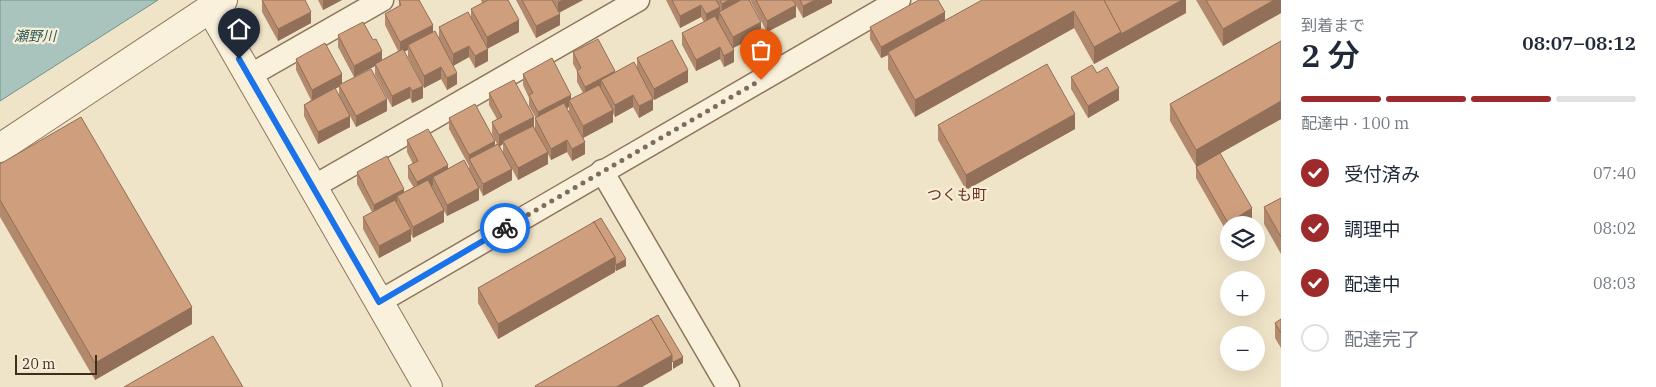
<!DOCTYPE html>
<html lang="ja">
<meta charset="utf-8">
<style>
:root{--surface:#fff;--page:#f6f6f7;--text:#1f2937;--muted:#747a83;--line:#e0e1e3;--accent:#9e2a2b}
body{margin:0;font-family:"IBM Plex Serif","Noto Sans JP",serif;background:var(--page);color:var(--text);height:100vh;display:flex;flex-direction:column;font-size:19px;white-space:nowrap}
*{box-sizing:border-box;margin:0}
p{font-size:16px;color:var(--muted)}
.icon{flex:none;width:28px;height:28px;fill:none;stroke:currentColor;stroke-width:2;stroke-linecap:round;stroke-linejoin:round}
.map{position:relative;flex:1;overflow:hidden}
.side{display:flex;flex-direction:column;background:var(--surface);width:375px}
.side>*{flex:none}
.controls{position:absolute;left:1220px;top:216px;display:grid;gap:10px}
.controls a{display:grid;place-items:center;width:45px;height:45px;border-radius:50%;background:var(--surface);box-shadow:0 5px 20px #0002;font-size:25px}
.scale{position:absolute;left:15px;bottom:12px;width:82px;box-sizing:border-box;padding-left:5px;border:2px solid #3d2e20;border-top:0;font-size:14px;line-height:18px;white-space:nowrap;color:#3d2e20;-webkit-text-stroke:4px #f7eed8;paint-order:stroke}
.pin{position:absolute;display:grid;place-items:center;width:42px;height:42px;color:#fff;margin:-51px -21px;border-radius:50% 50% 50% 0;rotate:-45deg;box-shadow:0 0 5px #0007}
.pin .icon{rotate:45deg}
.courier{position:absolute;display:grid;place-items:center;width:50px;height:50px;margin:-25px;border:4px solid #1a73e8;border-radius:50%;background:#fff;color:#222;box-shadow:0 1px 6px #0007}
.headline em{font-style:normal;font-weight:600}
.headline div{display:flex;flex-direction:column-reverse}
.headline{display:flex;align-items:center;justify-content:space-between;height:85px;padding:0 20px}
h1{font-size:32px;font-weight:600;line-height:38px}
.bar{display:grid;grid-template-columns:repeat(4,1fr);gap:8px 5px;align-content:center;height:60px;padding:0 20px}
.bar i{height:6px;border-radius:4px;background:var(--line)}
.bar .selected{background:var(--accent)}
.bar p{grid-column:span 4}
ol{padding:0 20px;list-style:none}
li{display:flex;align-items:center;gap:15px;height:55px}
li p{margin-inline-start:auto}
li .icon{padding:5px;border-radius:50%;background:var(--accent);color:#fff;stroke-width:4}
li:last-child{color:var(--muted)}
li i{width:28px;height:28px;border:2px solid var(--line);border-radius:50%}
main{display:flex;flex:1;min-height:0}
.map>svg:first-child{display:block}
.water{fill:#a9c4bc;stroke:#6f938a}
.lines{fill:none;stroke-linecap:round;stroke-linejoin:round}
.minor-casing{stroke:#8d765c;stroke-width:25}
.tertiary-casing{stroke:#8d765c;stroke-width:30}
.minor{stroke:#faf1dc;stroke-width:22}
.tertiary{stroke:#faf1dc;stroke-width:28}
.wall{fill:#b2896c;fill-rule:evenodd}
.shaded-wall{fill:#916f58}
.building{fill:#cf9f7d;stroke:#916f58}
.done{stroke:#7c6e5b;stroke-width:5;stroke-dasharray:0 9}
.route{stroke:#1a73e8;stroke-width:6}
.labels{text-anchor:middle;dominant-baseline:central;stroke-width:4.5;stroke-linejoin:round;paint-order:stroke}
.water-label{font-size:14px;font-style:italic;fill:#2f5d5a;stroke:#f7eed8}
.quarter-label{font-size:15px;fill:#6b2e1e;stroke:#f7eed8}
</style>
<main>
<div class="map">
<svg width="1281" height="387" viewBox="0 0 1281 387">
<rect width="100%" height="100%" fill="#f0e4c8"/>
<!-- water -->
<polygon class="water" points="0,0 158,0 0,101"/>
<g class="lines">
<!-- minor casing -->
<g class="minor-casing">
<g id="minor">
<polyline points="249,76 382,0"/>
<polyline points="602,171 728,387"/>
<polyline points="313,187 638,0"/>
<polyline points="379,302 899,0"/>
</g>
</g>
<!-- tertiary casing -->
<g class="tertiary-casing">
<g id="tertiary">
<polyline points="210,8 428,387"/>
<polyline points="0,148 223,0"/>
</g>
</g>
<!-- minor -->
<use href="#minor" class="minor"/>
<!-- tertiary -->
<use href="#tertiary" class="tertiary"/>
</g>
<!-- wall -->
<g class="wall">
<polygon points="262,0 311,23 278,41 262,12"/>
<polygon points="318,0 342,0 323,10"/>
<polygon points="399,0 433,32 457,84 447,90 441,79 424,88 408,57 408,50 404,51 423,98 412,103 410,98 392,107 375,75 375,66 354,77 338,47 338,35 382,60 398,51 385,25 385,14 399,6"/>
<polygon points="481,0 508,0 519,32 488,48 488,61 475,68 469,57 453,66 439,39 439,27 471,18 471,9 482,3"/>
<polygon points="516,0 583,0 559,13 560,25 536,38"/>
<polygon points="666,0 751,0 750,1 761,34 733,48 734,62 724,67 720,59 696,71 682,45 682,33 704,22 701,17 680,28"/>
<polygon points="751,0 793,0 796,17 767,32 751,2"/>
<polygon points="793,0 832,0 832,3 803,18"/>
<polygon points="1186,0 1186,13 1094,64 1074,28 915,117 888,69 888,55 881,58 870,39 870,27"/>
<polygon points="1196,0 1281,0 1281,13 1223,46"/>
<polygon points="1281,41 1281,119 1220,153 1252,220 1229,225 1229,234 1228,234 1196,178 1196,166 1170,121 1170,104"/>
<path d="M573 52 615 72 637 69V58L688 82 654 100 653 99V110L639 118 633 107 615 117 613 113V122L583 138 569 112V107L567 108 585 154 572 161 567 152 551 160 548 154V164L518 180 512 169V180L483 196 479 188V200L447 216 444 211V222L413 238 411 234V241L379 258 363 229V217L372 212 357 184V172L404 192 414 188 408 178V166L413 164 407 152V140L448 169 469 170V166L449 129V118L495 145 497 144 492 134V122L497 119 489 105V93L534 126 535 129V118H536L529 106V98L523 85V74L571 100 583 93 577 82V71L573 64ZM503 144V153L500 146Z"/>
<path d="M296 59 342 84 387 111 356 127 350 116V127L318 144 304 116V105L311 100 296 70ZM339 87V97L335 89Z"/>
<polygon points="1097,73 1119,100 1088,118 1071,89 1071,77"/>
<polygon points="938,125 1075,129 966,190 938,140"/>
<polygon points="0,164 192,324 95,380 0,217"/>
<polygon points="1281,198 1281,254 1264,224 1264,207"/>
<polygon points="601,218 626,266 616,271 615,270 615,272 498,339 478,303 478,288"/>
<polygon points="1281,319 1281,348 1275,338 1275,323"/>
</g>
<!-- shaded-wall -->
<g class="shaded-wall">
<polygon points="323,0 342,0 323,10"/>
<polygon points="562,0 583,0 558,13 558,2"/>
<polygon points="729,0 751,0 722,15 722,4"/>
<polygon points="815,0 832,0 832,3 803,18 803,6"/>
<polygon points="1182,0 1186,0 1186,13 1121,49 1121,34"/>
<polygon points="1274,0 1281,0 1281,13 1223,46 1223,29"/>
<polygon points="701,5 701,17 680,28 680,16"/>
<polygon points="796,5 796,17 767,32 767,21"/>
<polygon points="720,7 719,19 706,26 706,14"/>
<polygon points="1074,11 1074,28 915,117 915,100"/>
<polygon points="311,12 311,23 278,41 278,29"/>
<polygon points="945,12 945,23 888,52 888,55 881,58 881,47"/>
<polygon points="560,14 560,25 536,38 536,26"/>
<polygon points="519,20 519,32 487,49 487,37"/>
<polygon points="761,22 761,34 733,48 733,37"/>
<polygon points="433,25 433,37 408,45 408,50 400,54 400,42"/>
<polygon points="1121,32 1121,49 1094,64 1094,47"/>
<polygon points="469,46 469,57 453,66 453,54"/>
<polygon points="720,47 720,59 696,71 696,60"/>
<polygon points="488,49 488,61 475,68 475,56"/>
<polygon points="734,50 734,62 724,67 724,56"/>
<polygon points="382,51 382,62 375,64 375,66 354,77 354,66"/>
<polygon points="441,67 441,79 424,88 424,76"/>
<polygon points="688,70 688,82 654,100 654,89"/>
<polygon points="615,71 615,83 601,80 601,90 585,98 585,87"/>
<polygon points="457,73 457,84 447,90 447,78"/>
<polygon points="342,74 342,85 312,101 312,90"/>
<polygon points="423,86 423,98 412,103 412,91"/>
<polygon points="410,87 410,98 392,107 392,96"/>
<polygon points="1119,88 1119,100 1088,118 1088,106"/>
<polygon points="571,95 571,103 569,100 569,107 538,123 538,112"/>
<polygon points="633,95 633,107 615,117 615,105"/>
<polygon points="387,99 387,111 356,127 356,116"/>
<polygon points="653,99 653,110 639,118 639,106"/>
<polygon points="1281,101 1281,119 1196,167 1196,150"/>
<polygon points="613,110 613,122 583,138 583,126"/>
<polygon points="1075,114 1075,129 966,190 966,175"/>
<polygon points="350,116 350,127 318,144 318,132"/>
<polygon points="534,117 534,129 503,141 503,144 499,147 499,135"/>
<polygon points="567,140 567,152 551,160 551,149"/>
<polygon points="495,141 495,152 469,159 469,155"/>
<polygon points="585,142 585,154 572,161 572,149"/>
<polygon points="548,152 548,164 518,180 518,168"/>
<polygon points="448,165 448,177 433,177 433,185 417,193 417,182"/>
<polygon points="512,169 512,180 483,196 483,184"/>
<polygon points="479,188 479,200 447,216 447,205"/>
<polygon points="404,189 404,201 397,196 397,205 374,217 374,205"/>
<polygon points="1252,208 1252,220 1243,225 1229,225 1229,234 1228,234 1228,223"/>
<polygon points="444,210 444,222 413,238 413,227"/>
<polygon points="411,229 411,241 379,258 379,246"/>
<polygon points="615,257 615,272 498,339 498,324"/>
<polygon points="626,259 626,266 616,271 616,265"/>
<polygon points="192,307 192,324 95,380 95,363"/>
<polygon points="672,355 672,370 642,387 616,387"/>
<polygon points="683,357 683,363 673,369 673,362"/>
</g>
<!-- building -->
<g class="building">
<polygon points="262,0 305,0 311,12 278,29"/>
<polygon points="399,0 419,0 433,25 400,42 385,14 401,5"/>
<polygon points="488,0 508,0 519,20 487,37 471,9"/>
<polygon points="522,0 552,0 560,14 536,26"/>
<polygon points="672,0 716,0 720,7 706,14 701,5 680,16"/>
<polygon points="720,0 729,0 722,4"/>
<polygon points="741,0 749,0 761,22 733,37 719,12"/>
<polygon points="756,0 793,0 796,5 767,21"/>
<polygon points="800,0 815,0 803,6"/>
<polygon points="919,0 938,0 945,12 881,47 870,27"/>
<polygon points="982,0 1104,0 1121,32 1094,47 1074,11 915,100 888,52"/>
<polygon points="1104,0 1182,0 1121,34 1121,32"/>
<polygon points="1206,0 1274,0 1223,29"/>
<polygon points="468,12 488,49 475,56 469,46 453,54 439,27"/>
<polygon points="715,16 734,50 724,56 720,47 696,60 682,33"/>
<polygon points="363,22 373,40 376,39 382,51 354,66 338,35"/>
<polygon points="435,31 457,73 447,78 441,67 424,76 408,45"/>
<polygon points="598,39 615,71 585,87 577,71 581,68 573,52"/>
<polygon points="672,40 688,70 654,89 637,58"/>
<polygon points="1281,41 1281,101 1196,150 1170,104"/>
<polygon points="325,43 342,74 312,90 296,59"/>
<polygon points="403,49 423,86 412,91 410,87 392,96 375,64"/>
<polygon points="552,58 571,95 538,112 529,95 533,93 523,74"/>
<polygon points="634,62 653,99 639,106 633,95 615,105 601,80"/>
<polygon points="1047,64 1075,114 966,175 938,125"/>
<polygon points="1092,65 1097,73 1107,67 1119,88 1088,106 1071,77"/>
<polygon points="371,69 387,99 356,116 339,85"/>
<polygon points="514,80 534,117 499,135 492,122 502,117 489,93"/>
<polygon points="599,85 613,110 583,126 569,100"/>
<polygon points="335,88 350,116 318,132 304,105"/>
<polygon points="564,103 585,142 572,149 567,140 551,149 535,118"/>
<polygon points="475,104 495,141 469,155 449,118"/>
<polygon points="81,117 192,307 95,363 0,200 0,164"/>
<polygon points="533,126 548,152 518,168 503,141"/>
<polygon points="428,129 448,165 417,182 408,166 418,161 407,140"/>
<polygon points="498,144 512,169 483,184 469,159"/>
<polygon points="1220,153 1252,208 1228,223 1196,167"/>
<polygon points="387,156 404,189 374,205 357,172"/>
<polygon points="464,160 479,188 447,205 433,177"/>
<polygon points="428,180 444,210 413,227 397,196"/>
<polygon points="1281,198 1281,237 1264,207"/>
<polygon points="395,200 411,229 379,246 363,217"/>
<polygon points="601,218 626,259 616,265 615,257 594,222 592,223"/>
<polygon points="594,222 615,257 498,324 478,288"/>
<polygon points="658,315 683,357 673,362 672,361 672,355 651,319 649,320"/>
<polygon points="651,319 672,355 616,387 536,387 535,386"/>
<polygon points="1281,319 1281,333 1275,323"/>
<polygon points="213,336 243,387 124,387"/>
</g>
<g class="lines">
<!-- done -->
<polyline class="done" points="505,228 761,80"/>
<!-- route -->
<polyline class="route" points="239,59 379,302 505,228"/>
</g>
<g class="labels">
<!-- water labels -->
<g class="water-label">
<text x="35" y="36">瀬野川</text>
</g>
<!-- quarter labels -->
<g class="quarter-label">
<text x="957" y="194">つくも町</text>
</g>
</g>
</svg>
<div class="controls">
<a><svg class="icon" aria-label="layers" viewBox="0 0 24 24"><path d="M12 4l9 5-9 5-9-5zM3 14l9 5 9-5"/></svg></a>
<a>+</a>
<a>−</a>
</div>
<div class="scale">20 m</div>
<div class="pin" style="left:761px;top:80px;background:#ea580c"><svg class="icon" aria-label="bag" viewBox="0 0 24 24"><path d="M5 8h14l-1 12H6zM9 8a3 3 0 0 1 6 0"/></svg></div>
<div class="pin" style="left:239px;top:59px;background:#1f2937"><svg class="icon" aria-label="home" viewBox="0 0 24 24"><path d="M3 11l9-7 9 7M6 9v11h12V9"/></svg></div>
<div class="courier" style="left:505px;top:228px"><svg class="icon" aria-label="bike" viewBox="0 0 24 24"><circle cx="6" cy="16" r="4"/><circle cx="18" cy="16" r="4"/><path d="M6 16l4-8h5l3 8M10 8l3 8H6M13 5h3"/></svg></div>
</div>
<section class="side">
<div class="headline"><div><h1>2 分</h1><p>到着まで</p></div><em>08:07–08:12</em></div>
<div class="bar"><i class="selected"></i><i class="selected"></i><i class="selected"></i><i></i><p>配達中 · 100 m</p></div>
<ol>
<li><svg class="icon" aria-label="check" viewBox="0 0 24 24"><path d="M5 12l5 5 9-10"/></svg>受付済み<p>07:40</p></li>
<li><svg class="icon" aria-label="check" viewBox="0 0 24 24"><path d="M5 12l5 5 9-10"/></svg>調理中<p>08:02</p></li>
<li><svg class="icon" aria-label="check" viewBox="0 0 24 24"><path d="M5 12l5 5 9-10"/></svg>配達中<p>08:03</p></li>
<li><i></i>配達完了</li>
</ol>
</section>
</main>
